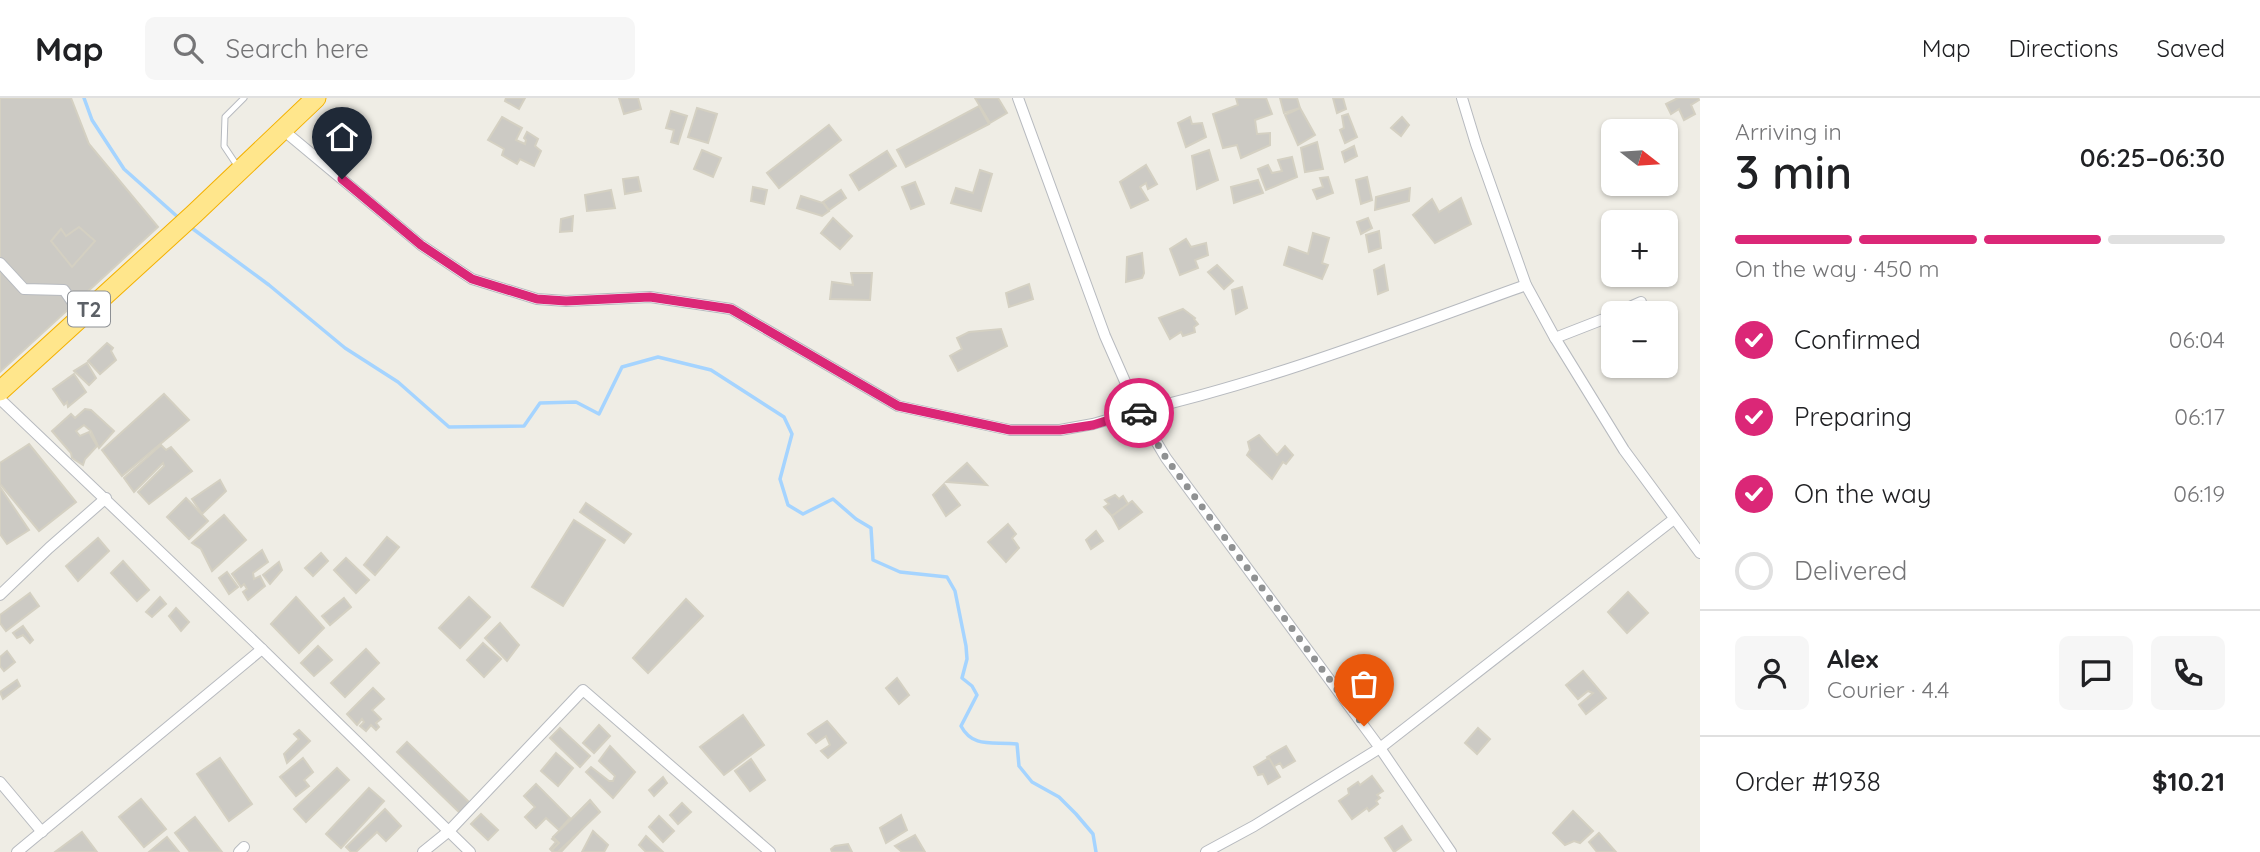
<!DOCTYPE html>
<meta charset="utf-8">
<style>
:root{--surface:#fff;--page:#f6f6f6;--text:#202124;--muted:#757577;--line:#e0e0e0;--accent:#db2777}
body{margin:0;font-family:Quicksand,sans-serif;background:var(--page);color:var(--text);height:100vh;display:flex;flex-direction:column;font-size:26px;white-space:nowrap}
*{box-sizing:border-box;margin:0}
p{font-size:23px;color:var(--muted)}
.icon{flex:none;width:38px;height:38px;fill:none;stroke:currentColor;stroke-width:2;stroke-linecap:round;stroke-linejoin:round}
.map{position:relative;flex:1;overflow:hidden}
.details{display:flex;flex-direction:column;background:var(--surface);width:560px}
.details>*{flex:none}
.needle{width:46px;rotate:107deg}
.tools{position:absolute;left:1601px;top:21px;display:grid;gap:14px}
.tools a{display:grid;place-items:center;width:77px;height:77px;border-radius:10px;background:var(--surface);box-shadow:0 2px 5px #0004;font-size:35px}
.pin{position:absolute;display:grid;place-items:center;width:60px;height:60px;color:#fff;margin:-72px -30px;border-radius:50% 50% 50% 0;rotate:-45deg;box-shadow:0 0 7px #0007}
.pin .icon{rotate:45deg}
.courier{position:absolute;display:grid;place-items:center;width:70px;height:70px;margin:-35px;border:5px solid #db2777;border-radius:50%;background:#fff;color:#222;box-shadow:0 2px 9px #0007}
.overview em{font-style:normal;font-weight:600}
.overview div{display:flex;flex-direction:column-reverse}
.overview{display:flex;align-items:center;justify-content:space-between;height:119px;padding:0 35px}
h1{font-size:46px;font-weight:600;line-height:52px}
.bar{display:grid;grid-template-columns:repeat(4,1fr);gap:10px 7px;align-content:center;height:84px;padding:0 35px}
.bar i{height:9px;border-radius:5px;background:var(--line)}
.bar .on{background:var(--accent)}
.bar p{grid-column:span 4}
.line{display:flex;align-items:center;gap:18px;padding:0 35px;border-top:2px solid var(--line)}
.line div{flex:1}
.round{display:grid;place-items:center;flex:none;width:74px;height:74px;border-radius:10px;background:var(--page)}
ol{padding:0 35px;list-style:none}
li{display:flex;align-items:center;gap:21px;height:77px}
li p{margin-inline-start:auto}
li .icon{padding:7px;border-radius:50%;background:var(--accent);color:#fff;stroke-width:4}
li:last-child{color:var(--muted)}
li i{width:38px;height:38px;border:4px solid var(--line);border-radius:50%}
header{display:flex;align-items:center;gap:42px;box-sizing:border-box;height:98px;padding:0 35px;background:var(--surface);border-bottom:2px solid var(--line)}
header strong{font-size:33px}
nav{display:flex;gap:38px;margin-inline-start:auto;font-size:24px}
.search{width:490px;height:63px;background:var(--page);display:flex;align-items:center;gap:18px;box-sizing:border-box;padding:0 24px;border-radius:10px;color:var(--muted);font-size:26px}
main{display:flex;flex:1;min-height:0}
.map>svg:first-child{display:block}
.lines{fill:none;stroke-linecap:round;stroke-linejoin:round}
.stream{stroke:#a5d4ff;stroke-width:3.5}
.building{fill:#cccac4;stroke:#d4d0c2;stroke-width:2}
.lane-casing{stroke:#b7babf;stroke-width:7}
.street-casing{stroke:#b7babf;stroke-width:12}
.highway-casing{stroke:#f4b100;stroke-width:21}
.lane{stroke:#fff;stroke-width:5}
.street{stroke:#fff;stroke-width:10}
.highway{stroke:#ffe68c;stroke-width:19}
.done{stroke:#8f9192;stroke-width:7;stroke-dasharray:0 12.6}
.route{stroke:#db2777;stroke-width:9}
.labels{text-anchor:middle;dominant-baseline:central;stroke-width:7;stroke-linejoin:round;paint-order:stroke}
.shield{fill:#fff;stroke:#8d9094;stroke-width:2}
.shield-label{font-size:21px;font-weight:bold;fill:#5c6066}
</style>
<header>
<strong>Map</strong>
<div class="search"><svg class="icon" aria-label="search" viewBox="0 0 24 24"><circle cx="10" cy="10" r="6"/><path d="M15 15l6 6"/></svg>Search here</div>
<nav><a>Map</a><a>Directions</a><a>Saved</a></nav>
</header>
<main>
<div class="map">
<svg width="1700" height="754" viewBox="0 0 1700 754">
<rect width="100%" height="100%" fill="#efede5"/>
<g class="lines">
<!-- stream -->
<g class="stream">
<polyline points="84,0 92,22 124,71 180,121"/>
<path d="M189 128 269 187 345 250 398 284 449 329 524 328 540 305 576 304 599 316 622 269 658 259 711 272 784 319 792 336 780 381 788 407 803 416 833 401 856 421 871 430 873 462 900 474 947 479 955 493 966 548 967 561 962 580 972 588 977 597 961 628C973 651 994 643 1017 646L1019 668 1032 684 1059 699 1076 716 1093 736 1096 754"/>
</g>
</g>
<!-- building -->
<g class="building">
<polygon points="0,0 71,0 89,46 158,129 0,274"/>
<polygon points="506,0 525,0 519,11 505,3"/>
<polygon points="619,0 638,0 641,11 624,16"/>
<polygon points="975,0 998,0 1007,15 990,25"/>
<polygon points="1236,0 1266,0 1272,16 1255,22 1257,36 1270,35 1270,47 1241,60 1237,47 1223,50 1213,16 1238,7"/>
<polygon points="1280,0 1297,0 1300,10 1284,15"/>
<polygon points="1333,0 1343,0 1346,11 1337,15"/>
<polygon points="1678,0 1698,0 1699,2 1691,7 1695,16 1684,22 1679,11 1671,16 1666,6"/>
<polygon points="979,8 989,26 906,69 897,52"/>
<polygon points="697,10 717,16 708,45 688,39"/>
<polygon points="1300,10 1315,37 1298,47 1285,17"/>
<polygon points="671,13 687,18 678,46 671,44 674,32 666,30"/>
<polygon points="1348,16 1357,39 1345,45 1340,32 1344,30 1342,18"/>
<polygon points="502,19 522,30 516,42 525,46 526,42 524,40 527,34 538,41 535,48 541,53 534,68 520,61 517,66 502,57 504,51 488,42"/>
<polygon points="1190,19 1192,26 1202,25 1206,39 1186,49 1178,25"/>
<polygon points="1402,19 1409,27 1401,38 1391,30"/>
<polygon points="829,27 841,42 779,90 767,75"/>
<polygon points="1317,44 1323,71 1305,74 1301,50"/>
<polygon points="1354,48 1357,58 1345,64 1342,54"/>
<polygon points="702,52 721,60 713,79 694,71"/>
<polygon points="1209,52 1218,82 1197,91 1192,58"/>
<polygon points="887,53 896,68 859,92 850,77"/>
<polygon points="1292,59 1297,79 1266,92 1258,71 1268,67 1272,75 1282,73 1278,62"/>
<polygon points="1146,67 1157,86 1148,91 1146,85 1140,89 1148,102 1131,110 1120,84"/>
<polygon points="980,72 992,76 981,113 951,105 956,90 973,95"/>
<polygon points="638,79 641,93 625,96 623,81"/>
<polygon points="1328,79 1333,95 1317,101 1313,92 1323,89 1320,80"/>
<polygon points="1367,79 1372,102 1361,106 1356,82"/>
<polygon points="1258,82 1263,95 1234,105 1231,89"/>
<polygon points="915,84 924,106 911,111 902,89"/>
<polygon points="753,89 767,92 764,106 751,103"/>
<polygon points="1410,90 1409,103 1375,112 1376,99"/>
<polygon points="611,92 615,110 587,113 585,97"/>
<polygon points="841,92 846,100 829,112 823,104"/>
<polygon points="801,98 823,105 829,113 822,118 797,110"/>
<polygon points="1461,100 1471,126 1435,145 1413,117 1432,101 1439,114"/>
<polygon points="573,118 572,133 560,134 561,121"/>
<polygon points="833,120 852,138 840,151 821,135"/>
<polygon points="1368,120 1372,130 1361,136 1357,124"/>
<polygon points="79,129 95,143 72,169 51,143 61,131 66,138"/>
<polygon points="1379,133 1381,150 1369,154 1366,137"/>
<polygon points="1313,135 1329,140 1322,165 1328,167 1322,181 1284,167 1289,149 1308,156"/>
<polygon points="1186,141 1191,149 1206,145 1208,157 1195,162 1198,170 1180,177 1170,151"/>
<polygon points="1142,155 1144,175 1142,180 1126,184 1127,159"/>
<polygon points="1217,167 1233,183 1224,191 1208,174"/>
<polygon points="1384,167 1388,192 1378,196 1374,172"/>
<polygon points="851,175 872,175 870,202 830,201 832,184 853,187"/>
<polygon points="1029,186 1033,201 1009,209 1006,195"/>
<polygon points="1242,189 1247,210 1236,216 1232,192"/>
<polygon points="1183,211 1195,220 1194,221 1198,226 1194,229 1195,234 1183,238 1181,234 1170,241 1159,220"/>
<polygon points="1001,231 1007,248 958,273 950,258 962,251 957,240 969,234"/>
<polygon points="107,245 113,250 111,253 116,262 100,276 88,263"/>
<polygon points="87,265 96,280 89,287 74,273"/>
<polygon points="74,276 86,294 68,309 67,304 64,307 53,291"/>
<polygon points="164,296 189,322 122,378 102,352"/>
<polygon points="85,311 91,312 114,333 99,350 91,333 84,327 76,333 80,338 89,334 97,348 85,361 83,367 72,360 71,355 52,333 71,316 75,320"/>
<polygon points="1259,337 1277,357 1285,348 1293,357 1286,366 1283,364 1272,381 1247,357 1250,352 1248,344"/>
<polygon points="29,346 76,404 39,433 0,386 0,365"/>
<polygon points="161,347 166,352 171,349 192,373 149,406 138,394 164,368 163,365 134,394 124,380"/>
<polygon points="967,365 987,387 946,384"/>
<polygon points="220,382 226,393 202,416 192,401"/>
<polygon points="944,386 960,407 946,418 933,397"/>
<polygon points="0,389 29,432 7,446 0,436"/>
<polygon points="1115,397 1119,401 1123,398 1128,406 1112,418 1104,409 1109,406 1105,402"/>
<polygon points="186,400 208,423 189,441 167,419"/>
<polygon points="1132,403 1142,414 1119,431 1112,418"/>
<polygon points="586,405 631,436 624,445 580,414"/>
<polygon points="224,417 246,442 212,473 201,451 192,445"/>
<polygon points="574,422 605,442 563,508 532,489"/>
<polygon points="1008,426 1016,436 1012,440 1019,450 1006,464 988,444"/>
<polygon points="1096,433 1103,443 1091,451 1086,442"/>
<polygon points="387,439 399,449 375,477 364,467"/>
<polygon points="98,440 109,453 78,483 66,468"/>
<polygon points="262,452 268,464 253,475 254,481 260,478 265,488 248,502 243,494 247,491 244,486 241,489 232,476"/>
<polygon points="321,455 328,463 313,478 305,470"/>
<polygon points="346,460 369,482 356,495 334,472"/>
<polygon points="123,463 149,492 137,503 111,475"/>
<polygon points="279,464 282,472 270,486 263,477"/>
<polygon points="227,474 238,489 229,496 219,480"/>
<polygon points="1628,494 1648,515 1627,535 1608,514"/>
<polygon points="30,495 39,508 6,533 0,525 0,517"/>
<polygon points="160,499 166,506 152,519 146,514"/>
<polygon points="296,499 324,530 299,555 271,526"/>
<polygon points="469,499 490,519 460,550 439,530"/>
<polygon points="344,500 351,509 330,527 322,518"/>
<polygon points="686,501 703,518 648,575 633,560"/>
<polygon points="176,510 189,524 181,533 169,518"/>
<polygon points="500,525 519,547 507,563 485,540"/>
<polygon points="23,528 33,542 30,545 23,537 17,540 13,535"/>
<polygon points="483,545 501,561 484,579 467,562"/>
<polygon points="318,548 332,562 314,578 301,565"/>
<polygon points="366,551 379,565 345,599 331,585"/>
<polygon points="7,553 15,564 4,573 0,568 0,559"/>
<polygon points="1583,573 1606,600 1586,616 1579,607 1593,595 1588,593 1578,601 1566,587"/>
<polygon points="897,580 909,597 899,606 886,590"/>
<polygon points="17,582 20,588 3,601 0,594"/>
<polygon points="373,590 384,601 372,612 381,621 376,625 379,629 376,632 371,627 366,633 360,628 364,624 362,621 357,627 347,616"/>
<polygon points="743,617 764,647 724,677 700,649"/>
<polygon points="827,623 846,645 828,660 821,653 830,647 826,638 816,645 808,636"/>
<polygon points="599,627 610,638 594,655 583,645"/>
<polygon points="560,630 590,658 580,669 550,640"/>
<polygon points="1478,630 1490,641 1477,656 1465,645"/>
<polygon points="299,632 310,643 287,665 284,656 299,641 294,636"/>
<polygon points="407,644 470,705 460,715 397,654"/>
<polygon points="610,648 635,674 613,700 586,674 591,669 609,683 613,683 615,678 599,663"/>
<polygon points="1286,648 1295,663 1283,670 1280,665 1273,669 1267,659"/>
<polygon points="556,655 573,670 558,688 541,673"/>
<polygon points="220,660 252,706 229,723 197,676"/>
<polygon points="303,660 313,674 304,682 309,688 296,698 280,679"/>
<polygon points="1269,660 1280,679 1268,686 1263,676 1258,677 1254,669"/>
<polygon points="751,661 765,682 750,693 735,673"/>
<polygon points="337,670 349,682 306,724 294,711"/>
<polygon points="1372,678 1383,693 1377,697 1380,700 1376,703 1378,706 1369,713 1367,710 1352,721 1339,703 1349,696 1348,691 1358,684 1360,687"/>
<polygon points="663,679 667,685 654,698 649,692"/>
<polygon points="536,686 570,720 559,732 546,720 536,730 525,719 535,709 524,698"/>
<polygon points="369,690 384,703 341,750 326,736"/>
<polygon points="141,701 166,731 144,749 119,719"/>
<polygon points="590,702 599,713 561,754 553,754 550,751 556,744 552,741"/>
<polygon points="590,703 600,714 558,754 554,754 552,752 559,745 553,739"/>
<polygon points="682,705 691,714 678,726 670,717"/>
<polygon points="385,711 401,728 386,743 377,734 356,754 351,754 346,749"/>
<polygon points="1573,713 1593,733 1580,745 1574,743 1565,747 1553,735"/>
<polygon points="481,716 498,732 488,742 471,726"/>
<polygon points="901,717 907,732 886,745 880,730"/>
<polygon points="659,718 674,733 663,744 649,729"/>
<polygon points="195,719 222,754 190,754 175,735"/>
<polygon points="1402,728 1411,742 1394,754 1385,740"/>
<polygon points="593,733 608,747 604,754 582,754"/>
<polygon points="82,734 97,754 55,754"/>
<polygon points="1599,735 1616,754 1597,754 1589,744"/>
<polygon points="915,737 925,754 902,754 895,748"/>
<polygon points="646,738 663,754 646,754 639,747"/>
<polygon points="167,739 179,754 149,754"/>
<polygon points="848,746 852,754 832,754 831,751 835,748"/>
</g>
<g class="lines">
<!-- lane casing -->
<g class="lane-casing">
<polyline id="lane" points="238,69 224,48 225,19 244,0"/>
</g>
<!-- street casing -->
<g class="street-casing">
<g id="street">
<polyline points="1462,0 1476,46 1526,187 1555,240 1624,352 1700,455"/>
<polyline points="283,32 421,147 472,181 537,201 566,203 650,199 731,211 898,308 1010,332 1060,332 1093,326 1138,313 1105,238 1018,0"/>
<polyline points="0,165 24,191 64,192 82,218"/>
<polyline points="1616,215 1641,204"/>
<polyline points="1555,240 1614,217"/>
<polyline points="0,301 262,551 470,754"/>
<polyline points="0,497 49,450 106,400"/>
<polyline points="0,684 42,734"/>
<polyline points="17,754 262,551"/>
<polyline points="239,754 244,749"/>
<polyline points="423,754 449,733 583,592 770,754"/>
<polyline points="1206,754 1254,728 1380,650 1674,421"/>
<path d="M1451 754 1380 650 1166 360 1138 313C1270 283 1398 233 1526 187"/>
</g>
</g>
<!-- highway casing -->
<g class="highway-casing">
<polyline id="highway" points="0,293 194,116 316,0"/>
</g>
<!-- lane -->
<use href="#lane" class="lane"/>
<!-- street -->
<use href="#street" class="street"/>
<!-- highway -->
<use href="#highway" class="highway"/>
</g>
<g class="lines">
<!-- done -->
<polyline class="done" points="1139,315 1166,360 1364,628"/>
<!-- route -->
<polyline class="route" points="342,81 421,147 472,181 537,201 566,203 650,199 731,211 898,308 1010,332 1060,332 1093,327 1138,313 1139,315"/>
</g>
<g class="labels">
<!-- shield labels -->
<rect class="shield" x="68" y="193.5" width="42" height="35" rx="5"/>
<g class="shield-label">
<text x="89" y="211">T2</text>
</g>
</g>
</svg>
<div class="tools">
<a><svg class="needle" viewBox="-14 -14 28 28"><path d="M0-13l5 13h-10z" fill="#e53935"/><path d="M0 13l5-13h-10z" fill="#757577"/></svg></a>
<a>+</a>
<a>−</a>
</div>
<div class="pin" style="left:1364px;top:628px;background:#ea580c"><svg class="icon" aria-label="bag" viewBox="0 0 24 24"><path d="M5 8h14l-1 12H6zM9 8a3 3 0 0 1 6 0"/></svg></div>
<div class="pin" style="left:342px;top:81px;background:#1f2937"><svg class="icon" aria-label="home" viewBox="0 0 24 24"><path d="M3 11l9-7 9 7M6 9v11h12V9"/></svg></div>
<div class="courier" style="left:1139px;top:315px"><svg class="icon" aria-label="car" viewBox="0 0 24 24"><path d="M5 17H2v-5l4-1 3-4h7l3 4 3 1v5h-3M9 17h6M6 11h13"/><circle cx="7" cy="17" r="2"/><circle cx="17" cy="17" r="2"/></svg></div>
</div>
<section class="details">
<div class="overview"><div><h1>3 min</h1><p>Arriving in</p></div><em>06:25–06:30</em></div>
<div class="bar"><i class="on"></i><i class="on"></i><i class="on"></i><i></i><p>On the way · 450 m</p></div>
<ol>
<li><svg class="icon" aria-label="check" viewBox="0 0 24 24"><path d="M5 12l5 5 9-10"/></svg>Confirmed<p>06:04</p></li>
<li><svg class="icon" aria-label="check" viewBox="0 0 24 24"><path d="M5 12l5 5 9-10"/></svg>Preparing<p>06:17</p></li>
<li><svg class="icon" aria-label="check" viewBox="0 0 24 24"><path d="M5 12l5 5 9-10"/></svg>On the way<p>06:19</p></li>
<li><i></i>Delivered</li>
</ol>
<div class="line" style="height:126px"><a class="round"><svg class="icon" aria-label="person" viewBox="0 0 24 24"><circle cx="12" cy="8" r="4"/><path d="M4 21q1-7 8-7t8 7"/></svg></a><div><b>Alex</b><p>Courier · 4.4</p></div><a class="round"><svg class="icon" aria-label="chat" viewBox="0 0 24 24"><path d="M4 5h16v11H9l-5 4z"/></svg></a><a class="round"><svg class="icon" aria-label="phone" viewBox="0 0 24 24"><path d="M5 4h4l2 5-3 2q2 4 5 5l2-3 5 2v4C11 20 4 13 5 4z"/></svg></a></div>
<div class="line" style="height:91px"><div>Order #1938</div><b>$10.21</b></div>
</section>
</main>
